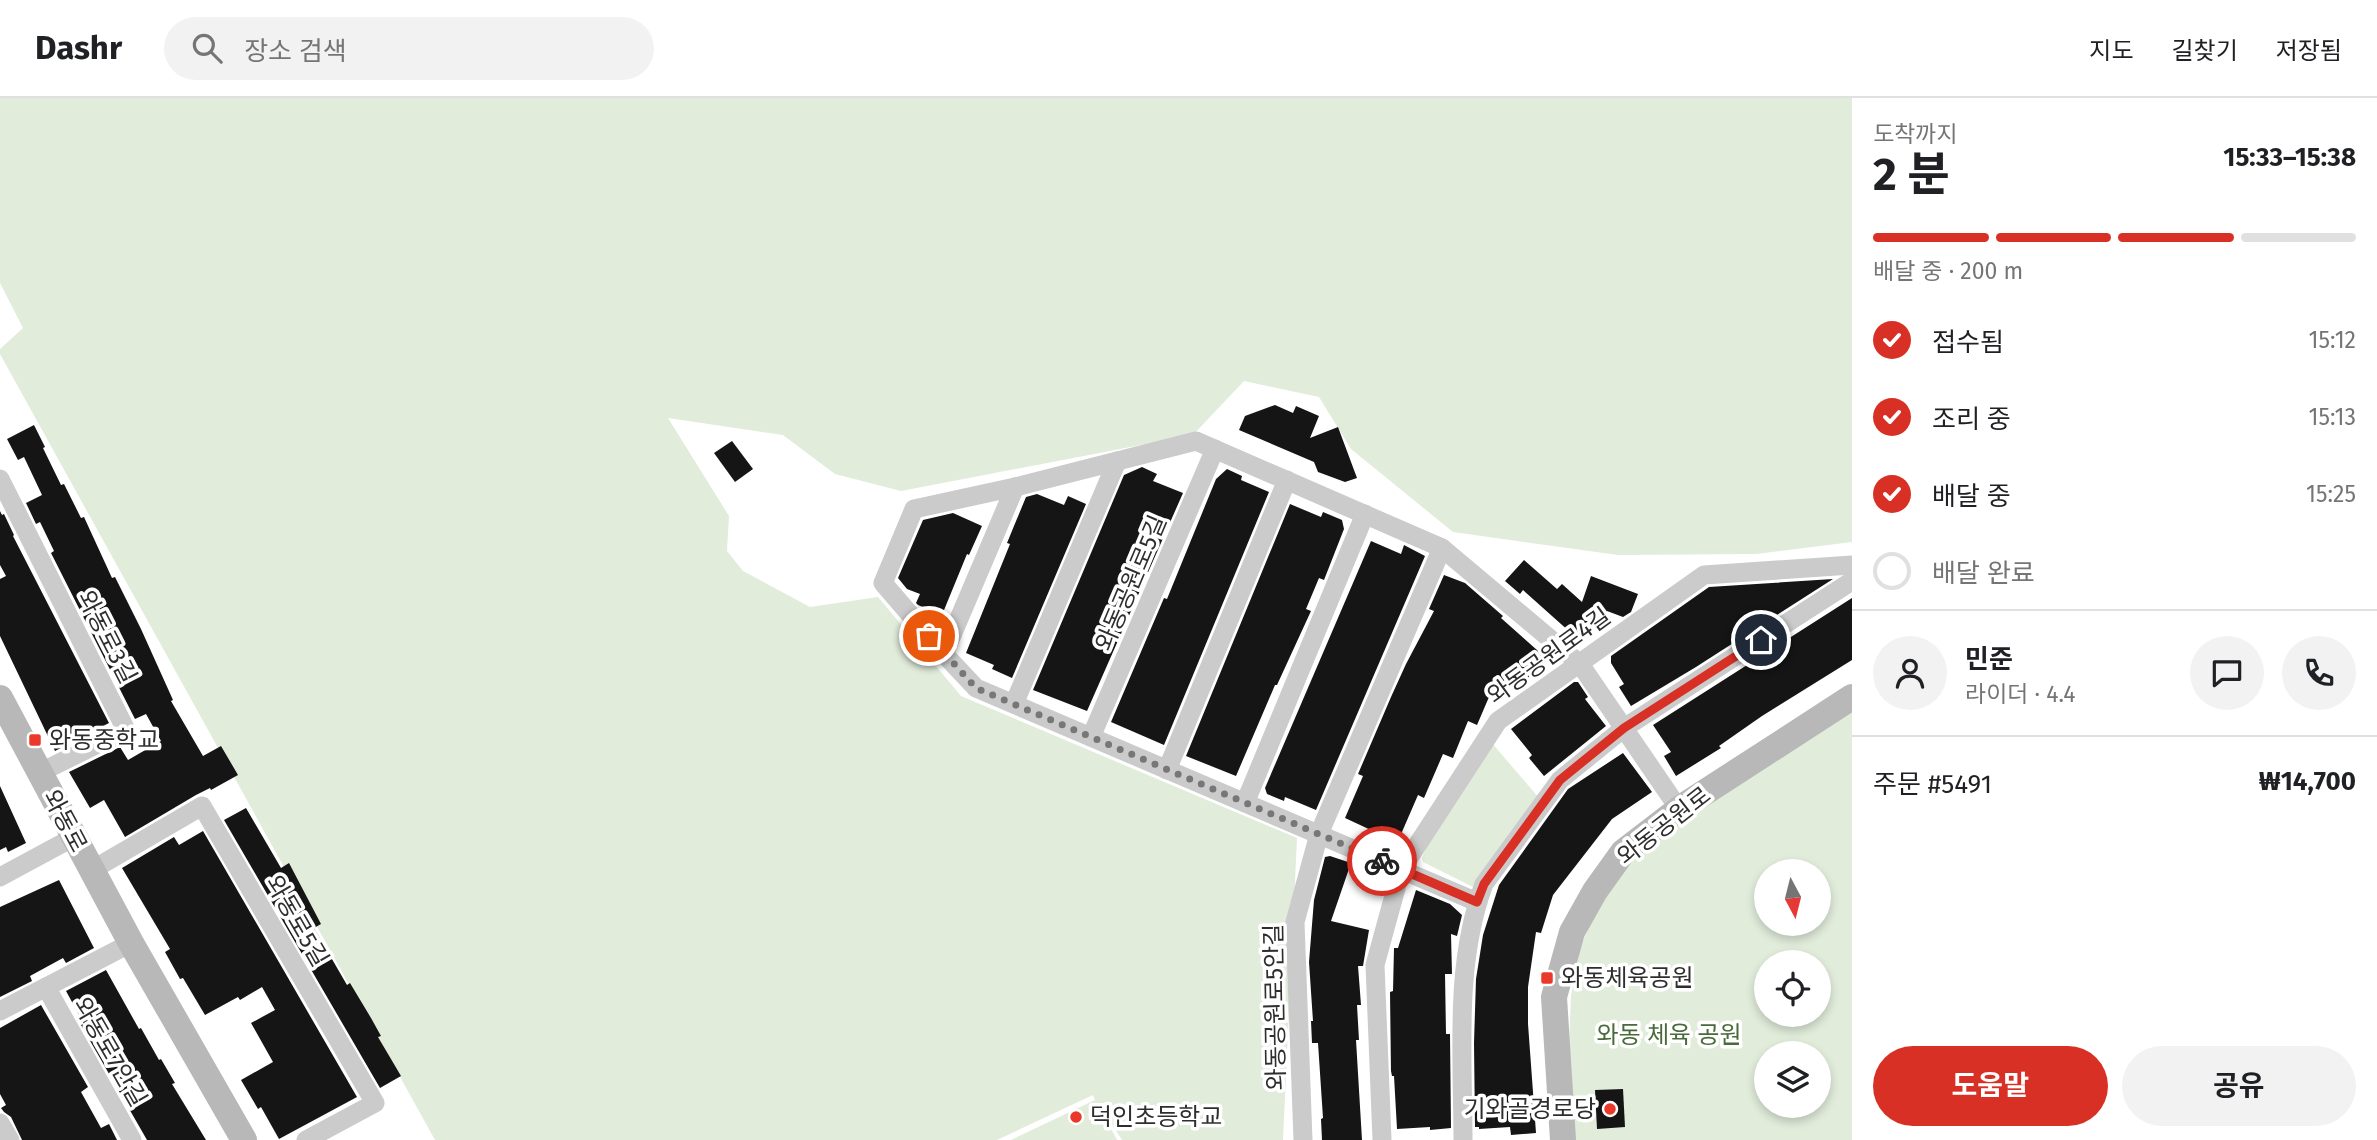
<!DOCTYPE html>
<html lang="ko">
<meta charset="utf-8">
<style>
:root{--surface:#fff;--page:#f2f2f2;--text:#202124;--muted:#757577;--line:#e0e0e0;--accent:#d93025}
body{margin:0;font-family:"Fira Sans","Noto Sans KR",sans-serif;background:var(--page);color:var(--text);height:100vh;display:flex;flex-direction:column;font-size:26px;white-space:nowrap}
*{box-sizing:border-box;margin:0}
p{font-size:23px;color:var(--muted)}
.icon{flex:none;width:38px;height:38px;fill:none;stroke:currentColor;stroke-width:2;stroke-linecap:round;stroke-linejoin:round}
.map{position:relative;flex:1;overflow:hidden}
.sheet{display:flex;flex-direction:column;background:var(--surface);width:525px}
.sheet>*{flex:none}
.needle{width:46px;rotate:173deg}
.buttons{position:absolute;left:1754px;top:761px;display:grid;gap:14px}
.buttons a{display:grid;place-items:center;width:77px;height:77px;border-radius:50%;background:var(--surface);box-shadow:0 4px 10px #0003;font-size:35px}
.pin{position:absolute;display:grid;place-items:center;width:60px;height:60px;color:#fff;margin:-30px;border:4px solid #fff;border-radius:50%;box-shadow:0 2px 7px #0007}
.courier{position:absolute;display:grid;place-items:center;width:70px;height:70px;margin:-35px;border:5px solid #d93025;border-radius:50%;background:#fff;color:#222;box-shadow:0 2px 9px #0007}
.head em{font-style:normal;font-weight:700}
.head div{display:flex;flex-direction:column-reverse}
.head{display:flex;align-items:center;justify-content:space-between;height:119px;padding:0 21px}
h1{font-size:46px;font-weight:700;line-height:52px}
.bar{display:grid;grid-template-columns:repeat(4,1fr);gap:10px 7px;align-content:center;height:84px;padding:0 21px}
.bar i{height:9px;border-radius:5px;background:var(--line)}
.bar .current{background:var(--accent)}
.bar p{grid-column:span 4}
.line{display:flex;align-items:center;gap:18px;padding:0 21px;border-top:2px solid var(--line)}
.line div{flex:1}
.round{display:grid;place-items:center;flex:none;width:74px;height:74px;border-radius:37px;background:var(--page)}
ol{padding:0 21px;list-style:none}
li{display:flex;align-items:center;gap:21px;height:77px}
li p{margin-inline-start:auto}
li .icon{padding:7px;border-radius:50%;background:var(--accent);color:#fff;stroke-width:4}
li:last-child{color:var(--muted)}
li i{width:38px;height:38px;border:4px solid var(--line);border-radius:50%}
.action{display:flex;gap:14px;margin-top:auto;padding:14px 21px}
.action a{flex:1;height:80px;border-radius:42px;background:var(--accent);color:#fff;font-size:28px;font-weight:700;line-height:80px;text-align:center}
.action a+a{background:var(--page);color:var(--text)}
header{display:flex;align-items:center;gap:42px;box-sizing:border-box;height:98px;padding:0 35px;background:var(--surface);border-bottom:2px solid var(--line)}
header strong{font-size:33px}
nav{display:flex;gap:38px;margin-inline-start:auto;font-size:24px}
.search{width:490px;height:63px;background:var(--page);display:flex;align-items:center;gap:18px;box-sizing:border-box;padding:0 24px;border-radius:38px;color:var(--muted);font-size:26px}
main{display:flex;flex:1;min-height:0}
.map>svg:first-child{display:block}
.green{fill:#e1ecdb;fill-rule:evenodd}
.building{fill:#151515}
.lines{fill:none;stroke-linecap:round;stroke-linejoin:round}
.street{stroke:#cbcbcb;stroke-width:19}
.secondary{stroke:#b8b8b8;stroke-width:26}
.done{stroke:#777;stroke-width:7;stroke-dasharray:0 12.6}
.route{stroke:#d93025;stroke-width:9}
.poi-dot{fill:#ea392a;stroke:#fff;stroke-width:2.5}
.labels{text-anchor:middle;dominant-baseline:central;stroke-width:7;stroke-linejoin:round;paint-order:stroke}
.street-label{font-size:24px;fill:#2e2e2e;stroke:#fff}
.poi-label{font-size:24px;fill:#2e2e2e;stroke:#fff;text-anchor:start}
.park-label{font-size:24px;fill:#496a3a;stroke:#fff}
</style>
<header>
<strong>Dashr</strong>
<div class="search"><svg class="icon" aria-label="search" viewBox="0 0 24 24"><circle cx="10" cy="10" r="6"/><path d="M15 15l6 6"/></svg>장소 검색</div>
<nav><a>지도</a><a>길찾기</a><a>저장됨</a></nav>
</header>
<main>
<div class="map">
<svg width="1852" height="1042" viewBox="0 0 1852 1042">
<rect width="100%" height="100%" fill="#fff"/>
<!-- green -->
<g class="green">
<polygon points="0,0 1852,0 1852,444 1756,456 1618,457 1453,434 1351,351 1319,299 1244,283 1193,337 901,393 835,376 783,337 668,320 729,418 727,453 743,473 810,509 878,499 961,598 1297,740 1283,1042 1122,1042 1097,1004 1117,1042 1011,1042 1095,1002 1093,997 997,1042 435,1042 0,256 0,251 23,230 0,185"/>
<path d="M1852 604V1042H1571L1569 950 1571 898 1580 849 1612 779 1661 736ZM1766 774H1818V826H1766ZM1766 864H1818V917H1766ZM1766 956H1818V1008H1766Z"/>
<polygon points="1491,644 1539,700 1479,787 1473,789 1423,764 1422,760 1453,685"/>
</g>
<!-- building -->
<g class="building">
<polygon points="1275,307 1293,315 1296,308 1319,318 1310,340 1338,329 1357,380 1345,384 1318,374 1314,364 1239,332 1245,318"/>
<polygon points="34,327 45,349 43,350 61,387 64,386 81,420 84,419 112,480 115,479 141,531 173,602 171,603 203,658 221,648 238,677 211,692 210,690 196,697 125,739 104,702 90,710 69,674 120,649 128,662 161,643 146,616 135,621 51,455 54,453 40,424 36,426 26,405 42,397 24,359 18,362 7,341"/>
<polygon points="732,343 753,371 735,384 714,355"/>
<polygon points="1142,369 1157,376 1153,383 1183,395 1087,613 1033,592 1124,377"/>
<polygon points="1227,371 1242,378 1241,382 1269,394 1164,647 1111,624 1164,500 1167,501 1216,381"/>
<polygon points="1037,396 1064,407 1068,398 1086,406 1012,580 992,571 994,567 966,555 1010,446 1007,445 1026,399"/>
<polygon points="1290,406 1321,419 1323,414 1342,422 1344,431 1324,482 1319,480 1306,511 1311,513 1277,587 1275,587 1236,678 1186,658"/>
<polygon points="0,413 2,417 4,416 14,437 13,438 109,625 55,653 0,538 0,481 6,478 0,467"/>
<polygon points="953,415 982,428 969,457 967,456 942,517 918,507 916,505 920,496 907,491 898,480 923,422"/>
<polygon points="1371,443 1401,456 1404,447 1425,458 1316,712 1285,699 1284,703 1267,696 1265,690"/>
<polygon points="1524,462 1557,491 1562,486 1582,504 1591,478 1638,496 1631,514 1623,519 1607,513 1580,543 1523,492 1520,496 1505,483"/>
<polygon points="1444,477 1465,485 1503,518 1501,520 1546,560 1526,583 1511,570 1494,602 1489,599 1477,627 1468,623 1453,660 1443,656 1424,700 1418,697 1395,750 1371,739 1373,733 1345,720 1363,678 1358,676 1391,599 1406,566 1434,513 1429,511"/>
<polygon points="1833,481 1696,569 1631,608 1619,589 1624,586 1611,565 1611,558 1709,489"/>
<polygon points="1852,500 1852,562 1762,618 1719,648 1721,650 1676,678 1664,658 1671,654 1653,627"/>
<polygon points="1574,584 1578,584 1588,599 1585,601 1606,628 1544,678 1529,660 1532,657 1511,631"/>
<polygon points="1623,655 1652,694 1612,721 1553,797 1541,835 1536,834 1528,889 1528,926 1536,1035 1511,1037 1510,1029 1479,1031 1479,1029 1475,1029 1474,945 1476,881 1483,837 1499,787 1568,691"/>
<polygon points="0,688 26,745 8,754 6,749 0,752"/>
<polygon points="246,710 281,770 289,765 321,826 314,830 347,887 350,885 371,920 381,938 378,939 401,978 380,990 224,722"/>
<polygon points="203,733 357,999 279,1041 261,1009 258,1011 241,982 273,964 251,925 275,912 262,889 240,902 238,899 205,917 183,880 180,881 165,854 170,851 122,770 174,739 179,747"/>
<polygon points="1330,758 1351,765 1331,823 1369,832 1363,868 1358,868 1361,907 1357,907 1359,942 1356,942 1362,1042 1322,1042 1321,1021 1323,1020 1318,945 1312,945 1311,923 1313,923 1309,864 1314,802 1325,759"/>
<polygon points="59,782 94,850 66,865 63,860 30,878 32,883 0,899 0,809"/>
<polygon points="1416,792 1450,806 1462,817 1457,838 1451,836 1452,876 1445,876 1446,936 1450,936 1451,1030 1430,1032 1430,1029 1397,1031 1394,978 1392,978 1391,973 1390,894 1393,893 1394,850 1398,850"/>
<polygon points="106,872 139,931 141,930 159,962 161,961 175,985 172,986 206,1042 147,1042 81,927 84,926 66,893"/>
<polygon points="41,907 88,989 81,994 101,1030 109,1026 117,1042 22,1042 11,1019 4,1014 1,1010 6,1007 0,996 0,930"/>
<polygon points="1623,991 1625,1029 1597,1031 1595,992"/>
</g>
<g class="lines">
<!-- street -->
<g class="street">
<polyline points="0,381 126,632 39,675"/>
<polyline points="944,556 883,485 914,411 1015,389"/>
<polyline points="1014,606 1117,363"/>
<polyline points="1091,639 1215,351"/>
<polyline points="1167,672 1287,382"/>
<polyline points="1245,705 1365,416"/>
<polyline points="92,772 202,708 375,1005 306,1042"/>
<polyline points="0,779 74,739"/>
<polyline points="1477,804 976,590 944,556 1015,389 1196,343 1442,450 1580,566 1679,711"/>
<polyline points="46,889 132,1042"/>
<polyline points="0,913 131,845"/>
<polyline points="0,1025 10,1042"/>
<polyline points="1303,1042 1295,824 1319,736 1442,450"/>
<polyline points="1382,1042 1375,867 1401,772 1498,623 1704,477 1852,467"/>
<path d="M1463 1042C1463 957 1454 866 1484 786L1560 682 1624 630 1852 483"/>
</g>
<!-- secondary -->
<g class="secondary">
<polyline points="0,600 131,845 244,1042"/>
<polyline points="1563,1042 1554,899 1572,834 1595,793 1623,754 1679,711 1852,599"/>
</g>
</g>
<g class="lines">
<!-- done -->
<polyline class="done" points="929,538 976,590 1382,763"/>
<!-- route -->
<polyline class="route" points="1382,763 1477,804 1484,786 1560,682 1624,630 1761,542"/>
</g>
<!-- markers -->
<g class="poi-dot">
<rect x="28" y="635" width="14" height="14" rx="3.5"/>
<rect x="1540" y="873" width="14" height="14" rx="3.5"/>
<circle cx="1610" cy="1011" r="7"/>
<circle cx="1076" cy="1019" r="7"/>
</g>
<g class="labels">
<!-- street labels -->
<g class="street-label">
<text transform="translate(1131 485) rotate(-67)">와동공원로5길</text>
<text transform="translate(107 539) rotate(63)">와동로3길</text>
<text transform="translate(1549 558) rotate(-36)">와동공원로4길</text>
<text transform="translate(65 723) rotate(62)">와동로</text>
<text transform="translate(1664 728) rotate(-38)">와동공원로</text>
<text transform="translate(297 823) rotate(60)">와동로5길</text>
<text transform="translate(1275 909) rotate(-91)">와동공원로5안길</text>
<text transform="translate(110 954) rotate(60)">와동로7안길</text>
</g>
<!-- poi labels -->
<g class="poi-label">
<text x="49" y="642">와동중학교</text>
<text x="1561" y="880">와동체육공원</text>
<text x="1596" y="1011" text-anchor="end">기와골경로당</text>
<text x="1090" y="1019">덕인초등학교</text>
</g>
<!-- park labels -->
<g class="park-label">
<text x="1669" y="937">와동 체육 공원</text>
</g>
</g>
</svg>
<div class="buttons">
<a><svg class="needle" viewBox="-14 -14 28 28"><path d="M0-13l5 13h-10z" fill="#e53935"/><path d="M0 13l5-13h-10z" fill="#757577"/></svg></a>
<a><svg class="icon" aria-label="locate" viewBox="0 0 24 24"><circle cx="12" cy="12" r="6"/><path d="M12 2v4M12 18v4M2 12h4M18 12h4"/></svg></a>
<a><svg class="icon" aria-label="layers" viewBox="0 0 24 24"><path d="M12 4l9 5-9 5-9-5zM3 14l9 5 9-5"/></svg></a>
</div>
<div class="pin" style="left:929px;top:538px;background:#ea580c"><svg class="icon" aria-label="bag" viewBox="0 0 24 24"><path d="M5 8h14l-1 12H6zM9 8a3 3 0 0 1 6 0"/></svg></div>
<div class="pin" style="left:1761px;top:542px;background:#1f2937"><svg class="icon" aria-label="home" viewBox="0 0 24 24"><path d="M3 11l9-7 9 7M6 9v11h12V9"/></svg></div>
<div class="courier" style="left:1382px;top:763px"><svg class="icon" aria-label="bike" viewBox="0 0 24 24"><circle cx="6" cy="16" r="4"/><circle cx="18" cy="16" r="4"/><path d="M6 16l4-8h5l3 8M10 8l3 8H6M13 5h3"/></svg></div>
</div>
<section class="sheet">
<div class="head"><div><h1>2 분</h1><p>도착까지</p></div><em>15:33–15:38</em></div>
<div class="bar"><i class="current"></i><i class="current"></i><i class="current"></i><i></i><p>배달 중 · 200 m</p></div>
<ol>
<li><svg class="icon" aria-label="check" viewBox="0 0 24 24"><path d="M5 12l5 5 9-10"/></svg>접수됨<p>15:12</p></li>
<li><svg class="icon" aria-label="check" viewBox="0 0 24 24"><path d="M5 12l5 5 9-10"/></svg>조리 중<p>15:13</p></li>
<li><svg class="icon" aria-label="check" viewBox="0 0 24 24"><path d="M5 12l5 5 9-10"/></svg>배달 중<p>15:25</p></li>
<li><i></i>배달 완료</li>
</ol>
<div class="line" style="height:126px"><a class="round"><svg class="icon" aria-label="person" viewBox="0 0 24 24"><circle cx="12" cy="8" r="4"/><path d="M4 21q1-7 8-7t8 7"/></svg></a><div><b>민준</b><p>라이더 · 4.4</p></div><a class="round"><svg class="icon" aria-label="chat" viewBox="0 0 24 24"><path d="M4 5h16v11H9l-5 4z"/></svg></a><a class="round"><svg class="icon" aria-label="phone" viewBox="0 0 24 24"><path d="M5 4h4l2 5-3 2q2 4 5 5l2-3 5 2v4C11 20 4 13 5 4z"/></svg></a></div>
<div class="line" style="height:91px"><div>주문 #5491</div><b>₩14,700</b></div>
<div class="action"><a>도움말</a><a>공유</a></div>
</section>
</main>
